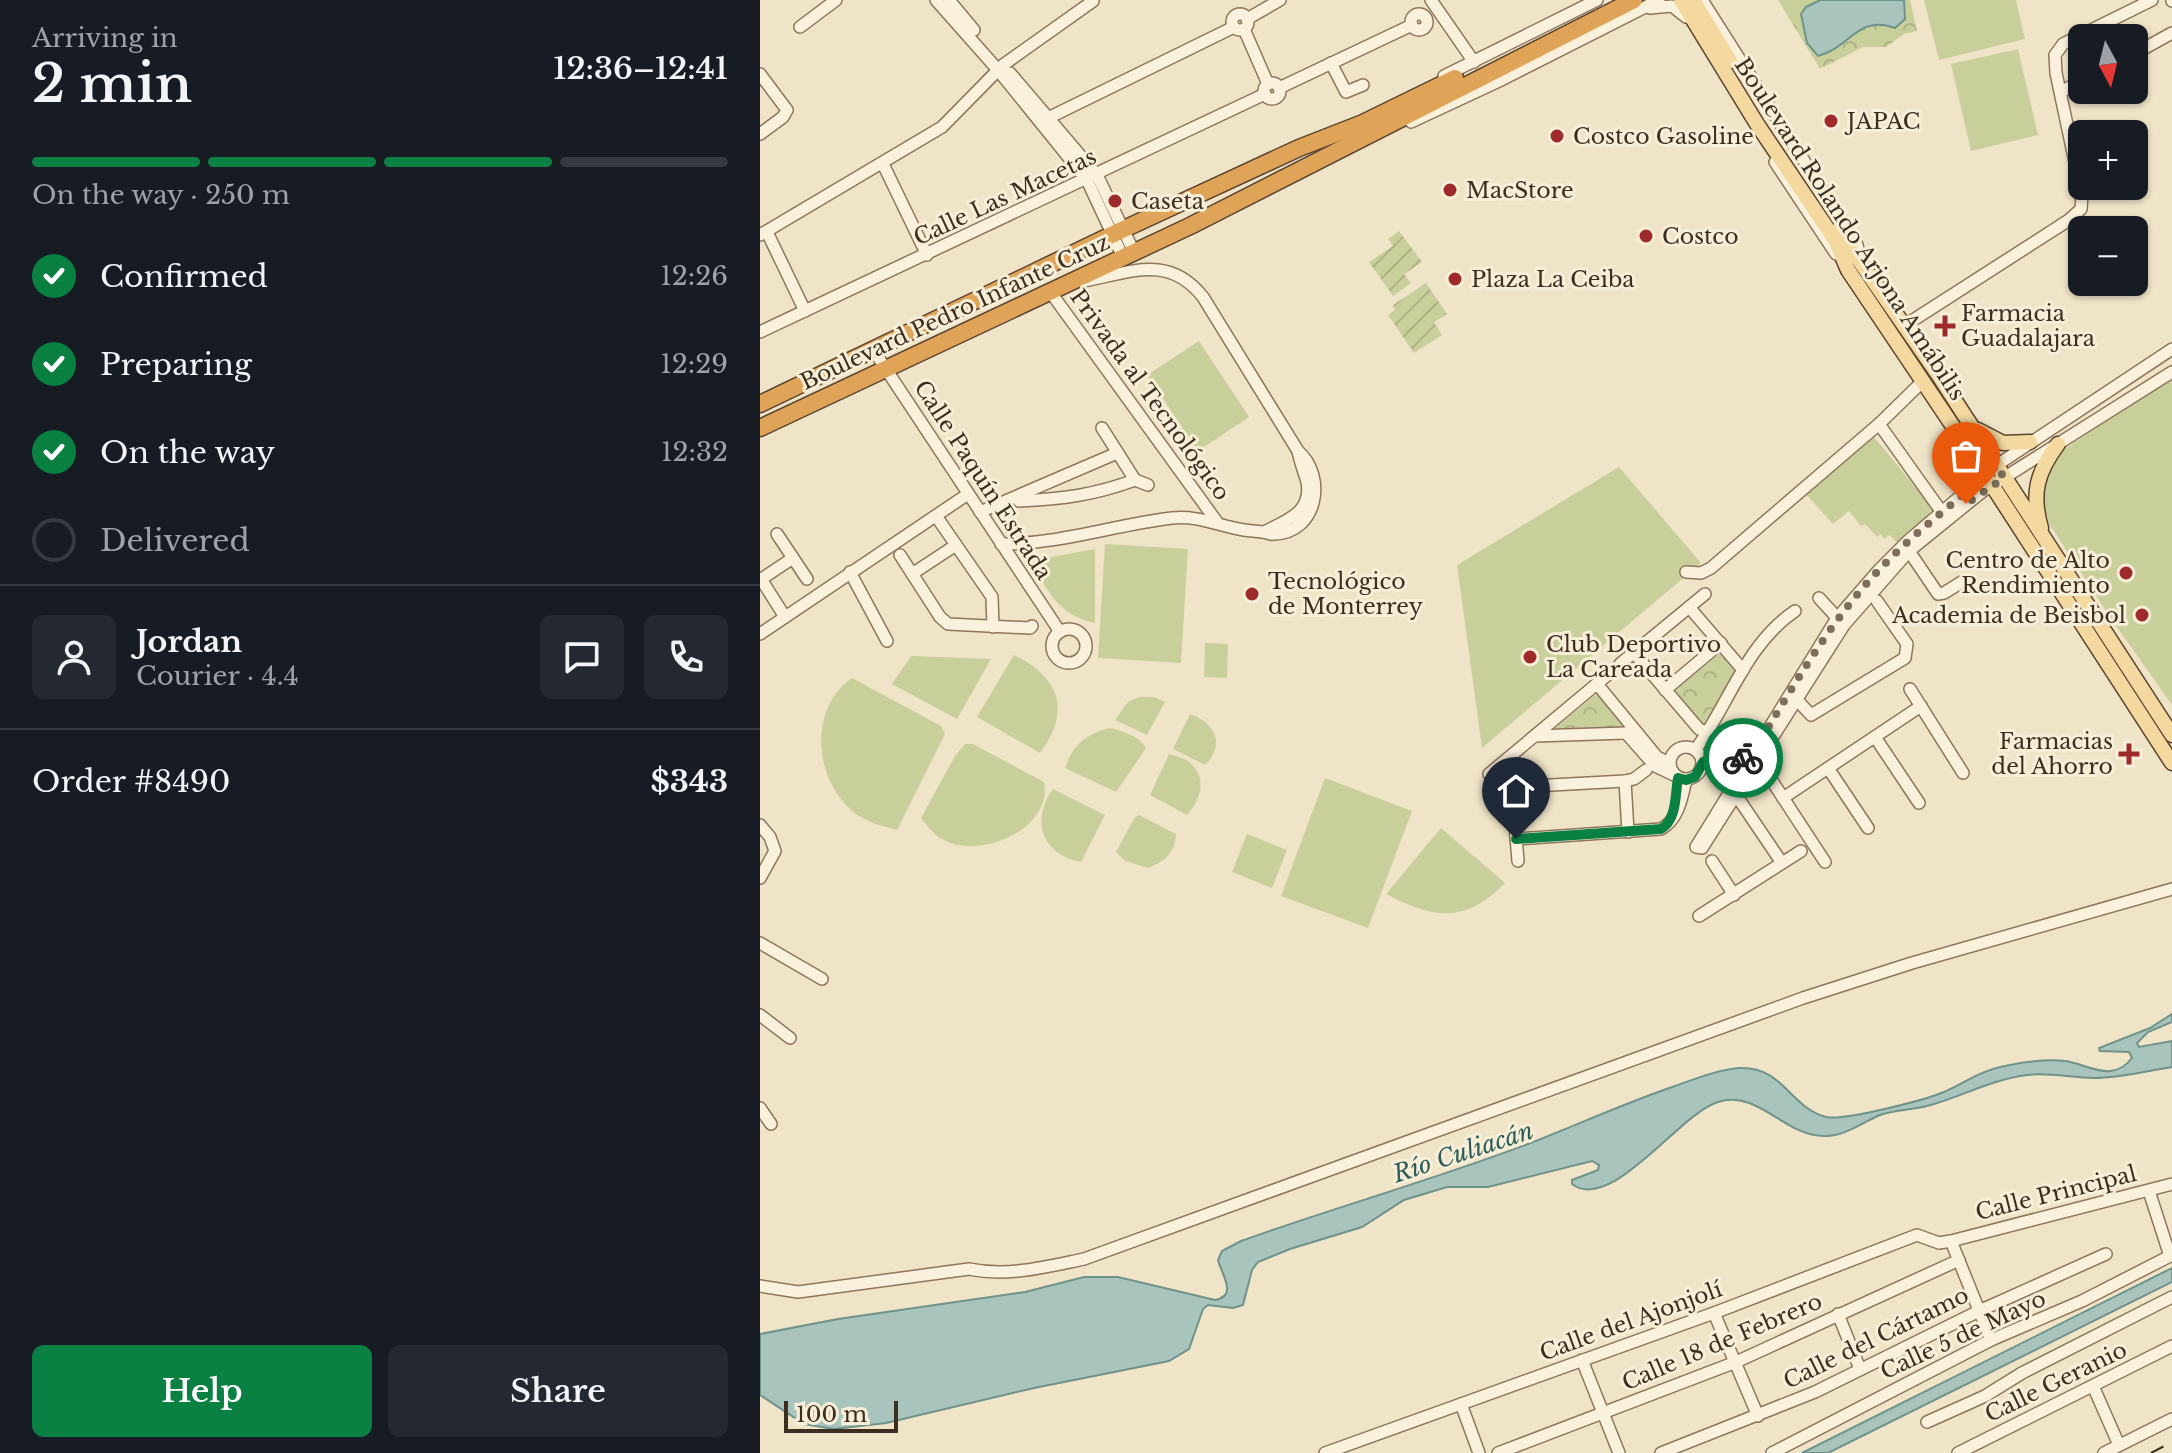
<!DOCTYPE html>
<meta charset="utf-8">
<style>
:root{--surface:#171b24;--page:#242831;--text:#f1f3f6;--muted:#9ea1a6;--line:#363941;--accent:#0b8043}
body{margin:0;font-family:"Libre Baskerville",serif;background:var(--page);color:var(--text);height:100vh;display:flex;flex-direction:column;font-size:30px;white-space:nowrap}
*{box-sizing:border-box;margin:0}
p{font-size:26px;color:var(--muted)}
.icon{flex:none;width:44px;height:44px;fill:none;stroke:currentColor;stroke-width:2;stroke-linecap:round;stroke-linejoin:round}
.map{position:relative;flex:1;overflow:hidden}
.drawer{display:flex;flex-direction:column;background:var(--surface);width:760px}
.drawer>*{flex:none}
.needle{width:52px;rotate:173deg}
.tools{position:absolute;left:1308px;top:24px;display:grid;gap:16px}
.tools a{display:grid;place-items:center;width:80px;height:80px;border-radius:12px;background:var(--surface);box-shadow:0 2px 6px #0004;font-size:40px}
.scale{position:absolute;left:24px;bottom:20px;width:114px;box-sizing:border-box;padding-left:8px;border:4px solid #3d2e20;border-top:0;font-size:22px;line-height:28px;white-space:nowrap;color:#3d2e20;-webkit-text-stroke:6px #f7eed8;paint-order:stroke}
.pin{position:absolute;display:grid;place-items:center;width:68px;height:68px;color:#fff;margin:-82px -34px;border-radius:50% 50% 50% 0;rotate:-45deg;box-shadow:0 0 8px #0007}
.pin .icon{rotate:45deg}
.courier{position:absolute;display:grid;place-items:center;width:80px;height:80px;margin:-40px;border:6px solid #0b8043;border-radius:50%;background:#fff;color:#222;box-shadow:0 2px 10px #0007}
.headline em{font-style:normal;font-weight:600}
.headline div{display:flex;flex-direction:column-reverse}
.headline{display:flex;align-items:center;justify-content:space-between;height:136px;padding:0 32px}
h1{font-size:52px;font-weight:600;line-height:60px}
.bar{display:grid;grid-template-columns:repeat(4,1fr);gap:12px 8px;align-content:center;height:96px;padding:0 32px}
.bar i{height:10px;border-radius:6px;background:var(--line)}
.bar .selected{background:var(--accent)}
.bar p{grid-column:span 4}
.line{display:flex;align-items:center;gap:20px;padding:0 32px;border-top:2px solid var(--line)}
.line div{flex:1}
.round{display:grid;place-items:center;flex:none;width:84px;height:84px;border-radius:12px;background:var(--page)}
ol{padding:0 32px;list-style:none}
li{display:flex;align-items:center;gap:24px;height:88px}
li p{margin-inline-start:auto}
li .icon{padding:8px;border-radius:50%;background:var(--accent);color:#fff;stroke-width:4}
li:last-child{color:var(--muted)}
li i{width:44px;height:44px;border:4px solid var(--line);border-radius:50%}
.action{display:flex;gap:16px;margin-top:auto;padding:16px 32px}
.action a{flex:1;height:92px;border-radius:12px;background:var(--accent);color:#fff;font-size:32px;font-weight:600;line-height:92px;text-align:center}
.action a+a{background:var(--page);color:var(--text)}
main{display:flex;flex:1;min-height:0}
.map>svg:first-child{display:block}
.grass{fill:#c9cf9b}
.forest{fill:url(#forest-crowns)}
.garden{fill:url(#garden-furrows)}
.water{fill:#a9c4bc;stroke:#6f938a;stroke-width:2}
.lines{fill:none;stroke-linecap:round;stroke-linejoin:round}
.minor-casing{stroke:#8d765c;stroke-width:14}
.major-casing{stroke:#5b4430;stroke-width:17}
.highway-casing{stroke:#5b4430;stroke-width:19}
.minor{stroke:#faf1dc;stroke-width:11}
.major{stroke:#f3d9a0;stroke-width:14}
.highway{stroke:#e0a458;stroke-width:16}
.rail{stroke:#3d2e20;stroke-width:2;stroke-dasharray:14 14;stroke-linecap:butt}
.done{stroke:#7c6e5b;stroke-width:8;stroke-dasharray:0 14.4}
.route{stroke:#0b8043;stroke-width:10}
.poi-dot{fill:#9e2a2b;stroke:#f7eed8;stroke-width:3}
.labels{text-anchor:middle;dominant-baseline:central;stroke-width:6;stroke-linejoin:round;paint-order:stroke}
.poi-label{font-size:22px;fill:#3d2e20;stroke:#f7eed8;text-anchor:start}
.street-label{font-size:22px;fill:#3d2e20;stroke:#f7eed8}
.water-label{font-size:24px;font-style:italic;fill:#2f5d5a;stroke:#f7eed8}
</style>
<main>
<section class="drawer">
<div class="headline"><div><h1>2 min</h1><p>Arriving in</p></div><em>12:36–12:41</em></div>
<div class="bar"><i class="selected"></i><i class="selected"></i><i class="selected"></i><i></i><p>On the way · 250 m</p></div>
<ol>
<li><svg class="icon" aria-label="check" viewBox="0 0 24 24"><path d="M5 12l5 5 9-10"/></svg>Confirmed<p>12:26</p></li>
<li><svg class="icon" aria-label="check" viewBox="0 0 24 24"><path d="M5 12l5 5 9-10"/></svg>Preparing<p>12:29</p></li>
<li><svg class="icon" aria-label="check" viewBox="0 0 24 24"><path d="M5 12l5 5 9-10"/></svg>On the way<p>12:32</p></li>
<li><i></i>Delivered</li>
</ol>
<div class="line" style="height:144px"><a class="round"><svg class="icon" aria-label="person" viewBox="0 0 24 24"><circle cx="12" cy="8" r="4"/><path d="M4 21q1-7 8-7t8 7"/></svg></a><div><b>Jordan</b><p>Courier · 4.4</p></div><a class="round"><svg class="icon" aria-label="chat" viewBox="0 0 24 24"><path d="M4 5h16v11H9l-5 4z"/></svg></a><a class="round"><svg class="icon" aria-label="phone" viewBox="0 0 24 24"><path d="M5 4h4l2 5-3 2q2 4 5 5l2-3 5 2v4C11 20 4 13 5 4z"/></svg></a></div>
<div class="line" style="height:104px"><div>Order #8490</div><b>$343</b></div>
<div class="action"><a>Help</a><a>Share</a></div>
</section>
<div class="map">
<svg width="1412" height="1453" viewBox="0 0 1412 1453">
<defs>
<pattern id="forest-crowns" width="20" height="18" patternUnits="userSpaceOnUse" patternTransform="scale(2)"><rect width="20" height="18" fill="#c9cf9b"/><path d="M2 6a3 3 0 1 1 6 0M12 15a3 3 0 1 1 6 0" fill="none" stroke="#aeb285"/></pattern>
<pattern id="garden-furrows" width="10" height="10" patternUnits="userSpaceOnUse" patternTransform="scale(2)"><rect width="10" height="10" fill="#c9cf9b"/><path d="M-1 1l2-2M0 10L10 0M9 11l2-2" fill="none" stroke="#aeb285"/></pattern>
</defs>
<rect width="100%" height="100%" fill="#f0e4c8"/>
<!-- grass -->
<g class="grass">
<polygon points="1164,0 1256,0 1265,39 1179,60"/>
<polygon points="1258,49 1278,135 1211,151 1191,64"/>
<polygon points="439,341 489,417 438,451 387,375"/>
<polygon points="1412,379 1412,705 1352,620 1290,525 1283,507 1282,492 1287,471 1300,452"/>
<polygon points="1114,437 1176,512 1137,543 1130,535 1124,539 1121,534 1117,537 1105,524 1101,526 1089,511 1073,524 1046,494"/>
<polygon points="859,467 941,563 722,748 697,565"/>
<polygon points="345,544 428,549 421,663 338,658"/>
<path d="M335 549V623C296 614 290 592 269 561Z"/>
<polygon points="445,643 468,644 467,678 444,677"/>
<path d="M254 655C299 677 312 710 280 753L217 717Z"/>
<polygon points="151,656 231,659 197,719 132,684"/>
<path d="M92 678 181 726 185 734 137 830C122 826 109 823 96 814 54 783 47 709 92 678Z"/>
<polygon points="379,697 394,697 405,702 387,735 355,720 368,702"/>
<path d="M430 714C455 723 466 744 445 765L413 749Z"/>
<path d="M350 728C364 732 378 735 386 748L356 792 305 768C313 744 327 734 350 728Z"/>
<path d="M205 744H213L284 782C293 829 220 860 184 840 175 836 167 826 161 818L195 756Z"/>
<path d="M409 754C415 756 424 758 429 762 448 777 441 800 427 815L390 795Z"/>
<polygon points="565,778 652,811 608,928 521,896"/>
<path d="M293 789 345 815 321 862C282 855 270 820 293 789Z"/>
<path d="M379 815 416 834C415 853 405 861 388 868L365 861 356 852 375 817Z"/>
<path d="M681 828 745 883C705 924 673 919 626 894Z"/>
<polygon points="487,834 527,850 512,888 472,872"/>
</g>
<!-- forest -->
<g class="forest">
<polygon points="1018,0 1150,0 1157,31 1144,34 1126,47 1103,47 1060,69"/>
<polygon points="964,650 982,672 945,727 915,690"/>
<polygon points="838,693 868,729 791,731"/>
</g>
<!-- garden -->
<g class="garden">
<polygon points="639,231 662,262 644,274 651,283 633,296 609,262 633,246 628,239"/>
<polygon points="666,283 687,314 674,322 682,335 654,353 628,315 635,310 633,305"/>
</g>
<!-- water -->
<g class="water">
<path d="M1060 0H1144L1145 19 1135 28C1098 14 1090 48 1058 56L1047 43 1041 14 1046 7Z"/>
<path d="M1412 1014V1022L1388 1032 1377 1043 1379 1047 1412 1041V1067C1387 1071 1359 1078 1334 1078 1312 1078 1289 1072 1267 1075 1235 1079 1204 1095 1174 1104 1156 1110 1138 1109 1120 1115 1103 1122 1084 1137 1064 1136 1024 1136 998 1089 958 1102 920 1113 851 1214 812 1184V1180L838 1170 839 1165 832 1161 728 1187H687L644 1200 602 1227 530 1249 498 1262 492 1270 483 1305 473 1308 448 1305 443 1309 429 1349 409 1361 274 1388 126 1423 74 1429 44 1424 0 1395V1334L78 1319 265 1292 324 1277H358L455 1300C478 1296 462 1275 458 1260L462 1251 481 1241C576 1207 673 1180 768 1144 817 1125 865 1103 915 1086 935 1079 957 1070 979 1068 1024 1066 1029 1107 1066 1117 1084 1121 1165 1100 1184 1092 1204 1083 1222 1070 1245 1066 1264 1062 1286 1059 1305 1061 1328 1064 1352 1084 1372 1058L1369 1052 1340 1051 1339 1048 1390 1028Z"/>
<polygon points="1412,1268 1412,1282 1068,1453 1042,1453"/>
</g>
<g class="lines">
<!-- minor casing -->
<g class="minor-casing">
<g id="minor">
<polyline points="176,0 238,70 327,180 363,257"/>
<polyline points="189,0 214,30"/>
<polyline points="671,0 714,62"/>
<polyline points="942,0 1074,208 1097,245 1099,254"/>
<polyline points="1412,0 1412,1"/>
<polyline points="890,8 912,6 926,17"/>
<circle cx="480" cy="22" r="8"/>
<circle cx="659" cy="22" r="8"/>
<polyline points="487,19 520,0"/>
<polyline points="40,27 76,0"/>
<polyline points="484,29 508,84"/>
<polyline points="1374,54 1412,33"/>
<polyline points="571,63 586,92 603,85"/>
<polyline points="250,73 337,175 374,252"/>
<polyline points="0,74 27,110 23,117 0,134"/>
<polyline points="684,76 837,0"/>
<circle cx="512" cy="91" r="8"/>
<polyline points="519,88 652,25"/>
<polyline points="1301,92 1322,80"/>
<polyline points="284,120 474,27"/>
<polyline points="651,122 737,82 899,0"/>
<polyline points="1015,162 1076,254"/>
<polyline points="123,164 167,255"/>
<polyline points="7,232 45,311"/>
<polyline points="0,235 182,127 243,65 333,1"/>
<polyline points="289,290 457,522"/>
<polyline points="1144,326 1309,220 1321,209 1322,195 1296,73 1295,55 1303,44 1392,0"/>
<polyline points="0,332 505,94"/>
<polyline points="1412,349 1237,465 1149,540 1118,571 1077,618 936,847 942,848 1084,625 1149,551 1223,491 1412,372"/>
<polyline points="114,351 300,632"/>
<polyline points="1119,424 1181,511"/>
<polyline points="342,428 375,480"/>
<polyline points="375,480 388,485"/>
<path d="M259 501C303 499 334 495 375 480"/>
<polyline points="220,512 357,453"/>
<polyline points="176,516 232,597 233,627"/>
<path d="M504 532C525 521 553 513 547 482 544 471 540 462 538 451"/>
<polyline points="17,534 47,579"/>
<path d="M241 544C300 544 354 525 412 518 438 515 459 526 484 530 490 531 496 531 502 532 506 532 510 535 514 534 558 533 567 476 538 451L443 297C409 254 372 272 324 281"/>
<polyline points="1149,551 1178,594 1184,593 1205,580"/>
<polyline points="140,555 180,617 188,624 270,628 272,626"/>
<polyline points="90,572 127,641"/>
<polyline points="926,572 941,573 951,568 1119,424 1162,382"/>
<polyline points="152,574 196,545"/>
<polyline points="1,579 25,617"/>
<polyline points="0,580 33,558"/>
<polyline points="1059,598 1081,622"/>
<polyline points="929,607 983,670"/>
<circle cx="309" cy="646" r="17"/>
<polyline points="0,634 208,494"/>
<polyline points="874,653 939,729 946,732"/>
<polyline points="860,664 945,594"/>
<polyline points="837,684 897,757 909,763"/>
<polyline points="1150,689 1203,773"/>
<polyline points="905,690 961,643"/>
<polyline points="1037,700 1051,715 1145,658 1147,644 1117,601"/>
<polyline points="866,733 895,766 914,775"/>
<polyline points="775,736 866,733"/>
<polyline points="1115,737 1159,803"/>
<circle cx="926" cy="763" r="16"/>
<path d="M936 749C969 704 986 644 1035 611"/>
<polyline points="943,762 990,757 999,761 1065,862"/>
<polyline points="1068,768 1108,828"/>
<polyline points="729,774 851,672"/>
<polyline points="865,781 868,832"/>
<polyline points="974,792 1022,863"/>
<polyline points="1023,798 1161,706"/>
<polyline points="0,825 10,837 15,851 0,878"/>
<path d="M756 839 901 829C918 820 922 798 926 780"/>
<polyline points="758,861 753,801 759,792 773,786 865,781 874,779 886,770"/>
<polyline points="952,861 974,895"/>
<polyline points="939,916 1041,851"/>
<polyline points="0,943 62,979"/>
<polyline points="0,1015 30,1038"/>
<polyline points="0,1108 11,1124"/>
<polyline points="1389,1191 1410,1256"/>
<polyline points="1191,1241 1231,1340"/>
<path d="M0 1286 38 1292 209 1269C248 1277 285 1267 324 1259L1043 998 1152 963 1412 889"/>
<polyline points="954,1313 998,1416"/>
<polyline points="1078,1314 1100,1369"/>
<polyline points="822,1360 859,1453"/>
<polyline points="1333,1386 1359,1445"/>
<polyline points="701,1404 719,1453"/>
<polyline points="1167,1422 1225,1396 1262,1373 1412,1297"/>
<polyline points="565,1453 954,1313 1157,1235 1179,1243 1191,1241 1412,1184"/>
<polyline points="738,1453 976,1362 1199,1260"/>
<polyline points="901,1453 1055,1392 1219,1311 1346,1254"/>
<polyline points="1012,1453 1231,1340 1322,1301 1412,1255"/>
<polyline points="1198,1453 1412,1346"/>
<polyline points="1344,1453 1412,1419"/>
</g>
</g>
<!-- major casing -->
<g class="major-casing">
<g id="major">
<polyline points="921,0 997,124 1075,240 1088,270 1215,459 1412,763"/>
<polyline points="933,0 970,61"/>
<polyline points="1078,230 1179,376 1412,735"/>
<polyline points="1218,430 1243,443 1270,442"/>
<path d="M1281 528C1271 494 1277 472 1298 444"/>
</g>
</g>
<!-- highway casing -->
<g class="highway-casing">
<g id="highway">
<polyline points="0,404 364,229 539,148 603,123 695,78"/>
<polyline points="0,428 430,226 874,0"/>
</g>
</g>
<!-- minor -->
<use href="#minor" class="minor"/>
<!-- major -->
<use href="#major" class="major"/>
<!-- highway -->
<use href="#highway" class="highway"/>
<!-- rail -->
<polyline class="rail" points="1391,1453 1412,1442"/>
</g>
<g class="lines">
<!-- done -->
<path class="done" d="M983 758 990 757C1030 693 1066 626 1118 571 1154 532 1198 501 1237 465L1244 478 1206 504"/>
<!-- route -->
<path class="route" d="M756 839 901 829C917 820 915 795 918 778L926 780 935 777 943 762 983 758"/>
</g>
<!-- markers -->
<g class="poi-dot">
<circle cx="1071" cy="121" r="8"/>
<circle cx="797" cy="136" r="8"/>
<circle cx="690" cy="190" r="8"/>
<circle cx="355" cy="201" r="8"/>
<circle cx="886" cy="236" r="8"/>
<circle cx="695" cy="279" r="8"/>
<path d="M1181 314h8v8h8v8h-8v8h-8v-8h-8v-8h8z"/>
<circle cx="1366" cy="573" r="8"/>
<circle cx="492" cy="594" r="8"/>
<circle cx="1382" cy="615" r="8"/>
<circle cx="770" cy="657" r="8"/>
<path d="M1365 742h8v8h8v8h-8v8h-8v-8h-8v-8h8z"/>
</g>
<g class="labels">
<!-- poi labels -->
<g class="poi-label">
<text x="1087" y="121">JAPAC</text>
<text x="813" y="136">Costco Gasoline</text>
<text x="706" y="190">MacStore</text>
<text x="371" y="201">Caseta</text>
<text x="902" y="236">Costco</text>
<text x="711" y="279">Plaza La Ceiba</text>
<text x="1201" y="313">Farmacia<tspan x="1201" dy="25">Guadalajara</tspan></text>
<text x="1350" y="560" text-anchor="end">Centro de Alto<tspan x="1350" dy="25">Rendimiento</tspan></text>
<text x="508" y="581">Tecnológico<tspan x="508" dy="25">de Monterrey</tspan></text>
<text x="1366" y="615" text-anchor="end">Academia de Beisbol</text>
<text x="786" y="644">Club Deportivo<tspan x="786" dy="25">La Careada</tspan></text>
<text x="1353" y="741" text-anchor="end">Farmacias<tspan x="1353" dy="25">del Ahorro</tspan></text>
</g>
<!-- street labels -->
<g class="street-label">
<text transform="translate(245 197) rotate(-25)">Calle Las Macetas</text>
<text transform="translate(1090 229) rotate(57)">Boulevard Rolando Arjona Amábilis</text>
<text transform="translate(195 312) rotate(-25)">Boulevard Pedro Infante Cruz</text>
<text transform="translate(390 395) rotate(54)">Privada al Tecnológico</text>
<text transform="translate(223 480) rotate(57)">Calle Paquín Estrada</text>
<text transform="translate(1296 1193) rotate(-14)">Calle Principal</text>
<text transform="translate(871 1321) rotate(-20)">Calle del Ajonjolí</text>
<text transform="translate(1203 1335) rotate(-25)">Calle 5 de Mayo</text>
<text transform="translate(1116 1338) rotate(-26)">Calle del Cártamo</text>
<text transform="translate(962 1342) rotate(-23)">Calle 18 de Febrero</text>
<text transform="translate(1296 1382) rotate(-26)">Calle Geranio</text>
</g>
<!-- water labels -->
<g class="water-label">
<text transform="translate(703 1152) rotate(-18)">Río Culiacán</text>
</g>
</g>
</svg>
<div class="tools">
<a><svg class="needle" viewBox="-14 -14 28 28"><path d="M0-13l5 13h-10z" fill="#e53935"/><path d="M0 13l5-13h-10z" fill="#9ea1a6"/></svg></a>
<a>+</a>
<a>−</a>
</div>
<div class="scale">100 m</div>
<div class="pin" style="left:1206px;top:504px;background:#ea580c"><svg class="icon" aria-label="bag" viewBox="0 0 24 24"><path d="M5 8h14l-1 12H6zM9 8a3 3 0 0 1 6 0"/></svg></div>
<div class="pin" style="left:756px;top:839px;background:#1f2937"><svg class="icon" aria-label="home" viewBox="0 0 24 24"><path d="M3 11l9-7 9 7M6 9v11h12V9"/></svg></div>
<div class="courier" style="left:983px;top:758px"><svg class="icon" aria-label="bike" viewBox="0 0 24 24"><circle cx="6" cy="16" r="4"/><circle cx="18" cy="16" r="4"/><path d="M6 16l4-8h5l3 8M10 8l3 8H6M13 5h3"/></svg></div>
</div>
</main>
